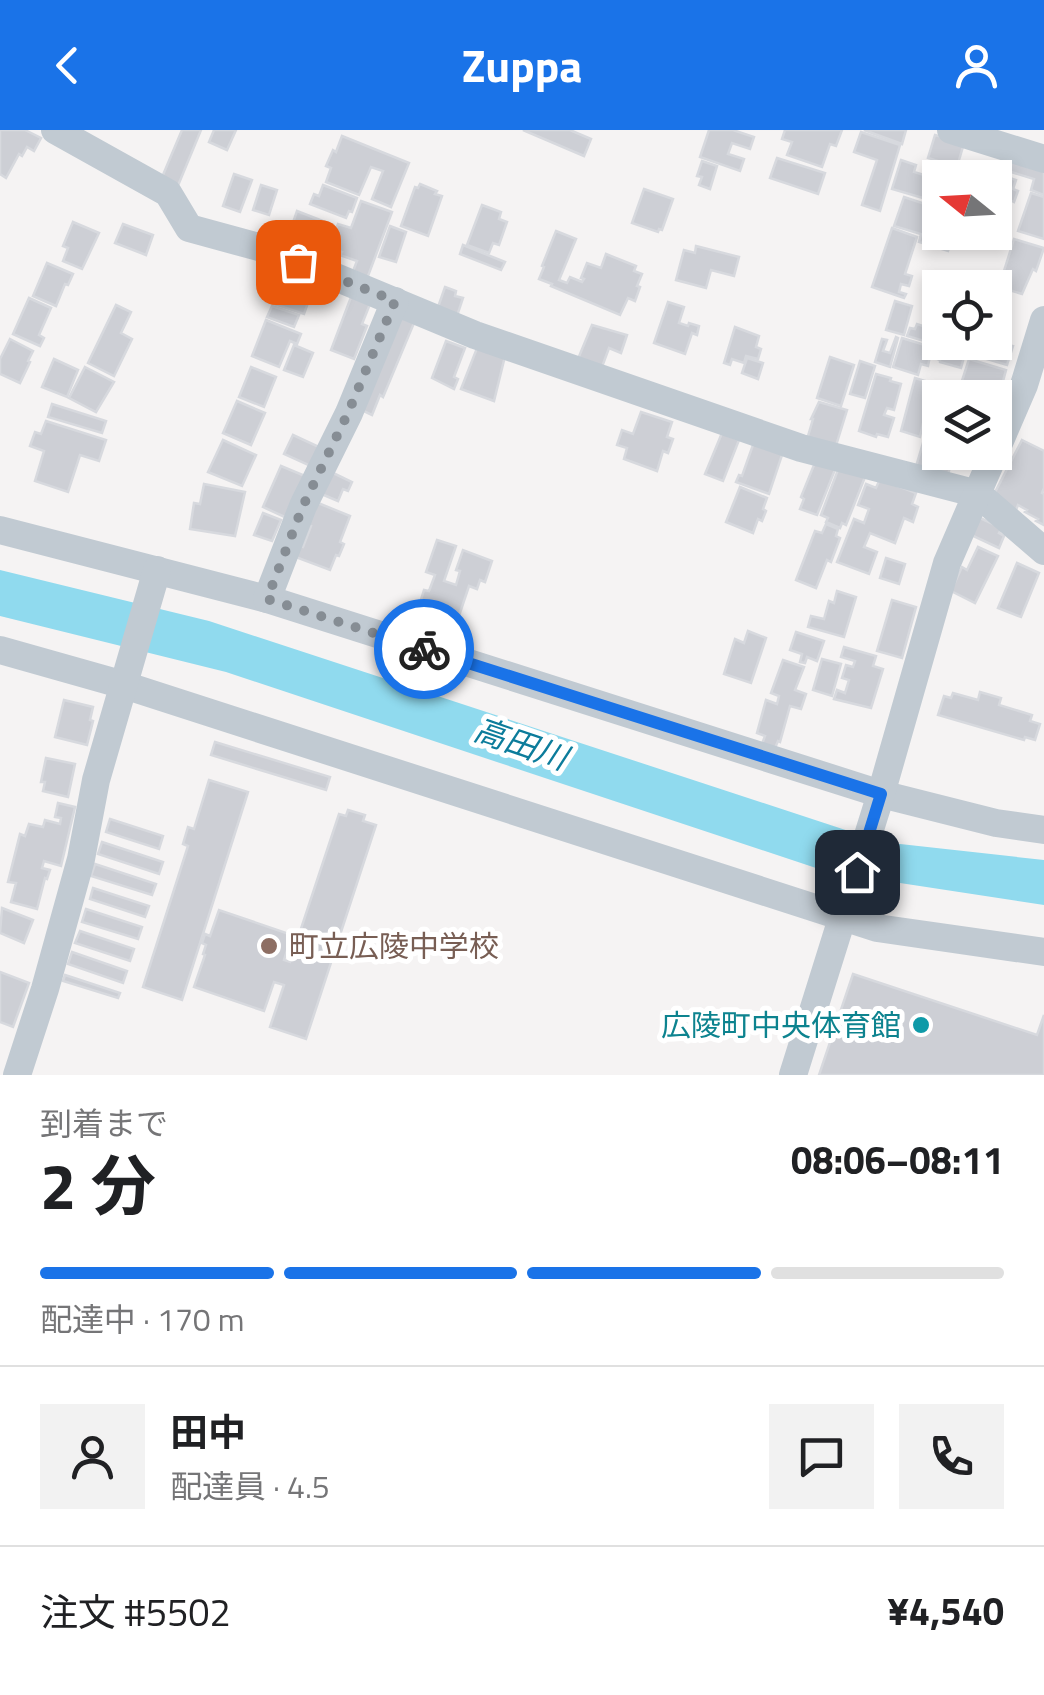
<!DOCTYPE html>
<html lang="ja">
<meta charset="utf-8">
<style>
:root{--surface:#fff;--page:#f2f2f2;--text:#202124;--muted:#757577;--line:#e0e0e0;--accent:#1a73e8}
body{margin:0;font-family:"Titillium Web","Noto Sans JP",sans-serif;background:var(--page);color:var(--text);height:100vh;display:flex;flex-direction:column;font-size:38px;white-space:nowrap}
*{box-sizing:border-box;margin:0}
p{font-size:32px;color:var(--muted)}
.icon{flex:none;width:55px;height:55px;fill:none;stroke:currentColor;stroke-width:2;stroke-linecap:round;stroke-linejoin:round}
.map{position:relative;height:945px;overflow:hidden}
.side{display:flex;flex-direction:column;background:var(--surface);flex:1}
.side>*{flex:none}
.needle{width:65px;rotate:288deg}
.tools{position:absolute;left:922px;top:30px;display:grid;gap:20px}
.tools a{display:grid;place-items:center;width:90px;height:90px;border-radius:0px;background:var(--surface);box-shadow:0 5px 15px #0003;font-size:50px}
.pin{position:absolute;display:grid;place-items:center;width:85px;height:85px;color:#fff;margin:-42px;border-radius:20px;box-shadow:0 5px 15px #0006}
.courier{position:absolute;display:grid;place-items:center;width:100px;height:100px;margin:-50px;border:8px solid #1a73e8;border-radius:50%;background:#fff;color:#222;box-shadow:0 2px 12px #0007}
.head em{font-style:normal;font-weight:700}
.head div{display:flex;flex-direction:column-reverse}
.head{display:flex;align-items:center;justify-content:space-between;height:170px;padding:0 40px}
h1{font-size:65px;font-weight:700;line-height:75px}
.bar{display:grid;grid-template-columns:repeat(4,1fr);gap:15px 10px;align-content:center;height:120px;padding:0 40px}
.bar i{height:12px;border-radius:8px;background:var(--line)}
.bar .active{background:var(--accent)}
.bar p{grid-column:span 4}
.line{display:flex;align-items:center;gap:25px;padding:0 40px;border-top:2px solid var(--line)}
.line div{flex:1}
.round{display:grid;place-items:center;flex:none;width:105px;height:105px;border-radius:0px;background:var(--page)}
header{display:flex;justify-content:space-between;align-items:center;height:130px;padding:0 40px;background:var(--accent);color:#fff;font-size:45px;font-weight:700}
.map>svg:first-child{display:block}
.water{fill:#90daee}
.building{fill:#cdcfd5;stroke:#d7d9de;stroke-width:2.5}
.lines{fill:none;stroke-linecap:round;stroke-linejoin:round}
.street{stroke:#c1cad2;stroke-width:28}
.done{stroke:#868d94;stroke-width:10;stroke-dasharray:0 18}
.route{stroke:#1a73e8;stroke-width:12}
.education-dot{fill:#8d6e63;stroke:#fff;stroke-width:4}
.culture-dot{fill:#0f9aa8;stroke:#fff;stroke-width:4}
.labels{text-anchor:middle;dominant-baseline:central;stroke-width:10;stroke-linejoin:round;paint-order:stroke}
.education-label{font-size:30px;fill:#785e54;stroke:#fff;text-anchor:start}
.culture-label{font-size:30px;fill:#0d838f;stroke:#fff;text-anchor:end}
.water-label{font-size:32px;font-style:italic;fill:#0c7c9b;stroke:#fff}
</style>
<header><svg class="icon" aria-label="back" viewBox="0 0 24 24"><path d="M15 5l-7 7 7 7"/></svg>Zuppa<svg class="icon" aria-label="person" viewBox="0 0 24 24"><circle cx="12" cy="8" r="4"/><path d="M4 21q1-7 8-7t8 7"/></svg></header>
<div class="map">
<svg width="1044" height="945" viewBox="0 0 1044 945">
<rect width="100%" height="100%" fill="#f5f3f3"/>
<!-- water -->
<polygon class="water" points="0,440 209,491 882,712 1044,730 1044,775 828,742 226,542 0,486"/>
<!-- building -->
<g class="building">
<polygon points="0,0 25,0 41,8 34,21 27,17 22,26 19,24 6,48 0,44"/>
<polygon points="182,0 201,0 177,58 160,52"/>
<polygon points="214,0 236,0 227,20 209,12"/>
<polygon points="523,0 570,0 591,9 584,26"/>
<polygon points="709,0 733,0 754,7 750,19 732,13 728,24 744,29 740,41 700,27"/>
<polygon points="785,0 842,0 836,16 830,14 822,37 787,25 792,12 782,9"/>
<polygon points="864,0 906,0 902,14"/>
<polygon points="861,2 900,15 880,81 862,75 877,30 854,22"/>
<polygon points="935,5 964,13 957,37 928,28"/>
<polygon points="342,6 409,33 391,77 372,69 383,41 371,37 359,65 326,52 331,38 326,36 333,20 336,22"/>
<polygon points="777,28 825,43 818,64 770,48"/>
<polygon points="1012,28 1044,38 1044,65 1031,60 1034,49 1008,41"/>
<polygon points="901,30 916,35 914,42 940,50 940,73 892,59"/>
<polygon points="702,31 717,36 710,59 699,55 702,47 697,46"/>
<polygon points="986,40 1016,50 1013,59 1018,61 1014,72 1008,69 1000,90 995,88 995,48 979,48 981,42 985,44"/>
<polygon points="234,44 252,50 240,82 223,76"/>
<polygon points="420,54 437,61 435,64 442,66 428,106 401,96 415,57 418,58"/>
<polygon points="261,55 277,60 269,85 253,80"/>
<polygon points="323,55 357,68 352,82 349,81 346,88 310,74 314,64 319,66"/>
<polygon points="644,59 673,69 662,100 659,99 658,102 632,93"/>
<polygon points="1031,63 1044,67 1044,109 1018,101"/>
<polygon points="904,67 940,79 940,102 954,102 948,121 919,112 921,104 894,96"/>
<polygon points="361,71 392,82 365,154 350,149 357,131 340,125 342,122 329,117 338,94 351,98"/>
<polygon points="482,75 501,82 499,89 507,92 499,115 493,113 489,123 467,115"/>
<polygon points="297,81 333,95 320,130 286,113"/>
<polygon points="73,92 99,103 82,139 63,131 68,118 63,116"/>
<polygon points="123,94 153,105 146,125 115,113"/>
<polygon points="390,96 406,102 396,132 379,127"/>
<polygon points="892,98 917,107 905,144 912,146 909,156 901,154 899,162 906,164 904,168 872,157"/>
<polygon points="556,101 576,109 559,150 567,153 570,147 582,152 584,149 581,148 587,133 601,138 606,124 636,136 634,141 642,144 637,156 640,157 635,171 628,168 620,185 551,156 552,154 539,149 544,137 542,136"/>
<polygon points="1014,109 1044,118 1036,141 1033,139 1022,164 999,157"/>
<polygon points="463,115 505,132 501,140 460,124"/>
<polygon points="696,116 739,127 734,146 711,140 706,158 676,150 684,120 695,123"/>
<polygon points="47,133 73,144 68,155 65,154 56,176 33,166"/>
<polygon points="286,140 322,153 316,169 310,167 304,184 274,174"/>
<polygon points="445,157 456,161 455,166 463,168 457,186 437,180"/>
<polygon points="351,167 370,174 362,194 367,196 354,229 331,220"/>
<polygon points="29,168 51,178 39,205 44,208 40,216 13,204"/>
<polygon points="895,171 912,176 904,205 886,200"/>
<polygon points="668,172 684,177 679,193 688,196 689,193 699,196 697,205 692,203 685,224 654,213"/>
<polygon points="116,175 131,182 121,203 132,209 114,246 88,233"/>
<polygon points="272,176 299,185 294,197 267,187"/>
<polygon points="934,180 940,182 940,212 976,212 972,225 907,206 910,198 915,199 917,194 929,198"/>
<polygon points="396,185 414,193 383,267 380,265 372,285 357,278"/>
<polygon points="266,190 301,204 297,214 290,211 279,237 252,226"/>
<polygon points="592,195 627,205 621,223 609,218 602,237 578,229"/>
<polygon points="735,197 759,206 756,217 761,219 758,229 746,226 744,233 732,229 730,235 724,233"/>
<polygon points="896,207 898,208 890,237 875,232 882,209 887,210 883,221 890,223"/>
<polygon points="902,208 964,227 961,238 940,232 940,230 930,226 928,236 921,234 918,245 893,237"/>
<polygon points="10,209 33,221 28,231 30,232 20,253 0,244 0,229"/>
<polygon points="446,211 465,218 454,247 458,249 454,259 432,248"/>
<polygon points="995,211 1013,216 1007,235 983,228 987,212 995,212"/>
<polygon points="479,213 506,222 494,271 461,259"/>
<polygon points="294,215 313,223 303,247 284,240"/>
<polygon points="830,227 854,235 841,276 817,268"/>
<polygon points="747,228 763,233 758,249 742,243"/>
<polygon points="54,229 78,240 67,267 42,257"/>
<polygon points="969,229 1006,240 1002,255 995,253 991,266 960,257"/>
<polygon points="860,231 875,236 865,268 850,264"/>
<polygon points="85,237 114,252 96,282 69,268"/>
<polygon points="251,237 276,247 264,277 239,267"/>
<polygon points="876,244 891,248 890,251 901,254 894,280 887,278 884,285 894,288 888,307 877,304 876,307 859,301"/>
<polygon points="915,248 932,253 920,307 901,301"/>
<polygon points="938,254 969,262 967,268 940,268 940,276 932,274"/>
<polygon points="237,271 265,283 251,315 223,303"/>
<polygon points="819,272 847,280 834,322 806,313 813,289 811,289"/>
<polygon points="52,274 106,291 102,303 48,287"/>
<polygon points="641,282 672,292 667,307 673,309 668,323 663,321 657,341 624,329 627,318 617,315 622,300 633,304"/>
<polygon points="931,286 940,288 940,322 962,322 960,327 953,325 947,349 915,340"/>
<polygon points="46,291 106,310 99,331 80,325 68,362 35,351 44,321 30,316 35,302 41,304"/>
<polygon points="722,303 739,310 723,351 705,344"/>
<polygon points="293,305 319,317 315,338 284,324"/>
<polygon points="223,310 256,325 242,356 208,342"/>
<polygon points="1022,310 1044,321 1044,358 1042,363 1044,364 1044,395 1036,391 1038,389 1025,382 1027,380 1018,375 1016,380 991,370"/>
<polygon points="754,312 783,322 769,364 736,352 739,345 742,346"/>
<polygon points="816,330 836,337 817,385 800,379 804,369 801,367"/>
<polygon points="281,336 305,346 287,388 263,377"/>
<polygon points="839,337 865,347 846,395 842,393 840,398 826,392 828,388 821,385"/>
<polygon points="329,341 352,352 348,361 343,359 338,371 319,363"/>
<polygon points="880,349 916,363 912,374 918,377 913,392 904,388 895,413 870,403 864,417 877,422 869,444 837,432 854,389 864,393 869,379 858,375 866,354 876,358"/>
<polygon points="204,354 245,362 235,406 190,399 194,373 200,374"/>
<polygon points="740,357 767,368 763,379 766,381 762,391 758,389 753,403 726,392"/>
<polygon points="318,373 350,386 340,412 344,414 339,426 336,425 330,440 293,426 297,415 303,417 311,396 307,395"/>
<polygon points="263,383 281,390 272,411 254,405"/>
<polygon points="980,388 1002,398 999,403 1004,406 999,418 971,405"/>
<polygon points="826,394 838,399 836,406 840,408 831,432 827,430 816,458 796,450 815,401 822,403"/>
<polygon points="437,410 456,416 444,451 456,455 460,441 456,440 463,420 492,431 485,452 480,450 477,459 469,456 459,486 420,473 424,460 429,461 435,445 426,442"/>
<polygon points="978,417 998,426 975,473 951,461 962,437 967,440"/>
<polygon points="886,428 905,434 899,454 880,448"/>
<polygon points="1017,433 1039,443 1021,487 998,478"/>
<polygon points="837,461 856,467 844,507 808,497 811,486 824,489 829,471 834,473"/>
<polygon points="892,470 916,477 902,528 877,521"/>
<polygon points="411,482 449,494 445,505 408,493"/>
<polygon points="748,501 766,508 751,553 724,544 735,509 744,513"/>
<polygon points="796,502 824,511 817,531 807,527 805,533 800,532 802,524 790,520"/>
<polygon points="844,517 876,526 873,536 883,539 871,578 834,569 837,560 845,563 849,550 842,548 846,535 853,537 855,531 841,527"/>
<polygon points="822,529 841,534 832,566 813,560"/>
<polygon points="783,530 804,537 795,560 806,564 801,579 790,576 780,612 778,611 775,618 762,614 765,606 757,603 766,570 777,574 779,566 771,563"/>
<polygon points="980,562 1001,568 999,575 1032,585 1030,591 1040,594 1035,610 1025,607 1024,610 938,585 944,566 951,568 953,563 978,570"/>
<polygon points="64,570 93,577 90,590 93,591 87,615 55,607"/>
<polygon points="215,612 330,647 326,660 211,625"/>
<polygon points="46,628 75,634 68,667 43,661 45,652 41,652"/>
<polygon points="209,650 248,662 182,870 143,857 188,716 183,714 188,697 194,699"/>
<polygon points="58,673 75,677 61,736 44,731 42,738 50,740 47,749 45,748 37,779 11,772 16,753 8,752 20,704 25,706 29,694 43,697 45,690 60,694 61,688 55,687"/>
<polygon points="348,680 365,685 363,691 376,695 306,909 270,897 284,855 274,852 264,881 194,857 205,825 203,824 206,815 202,813 205,804 210,806 219,780 292,805 284,830 290,832 339,684 346,686"/>
<polygon points="110,689 163,706 159,719 106,702"/>
<polygon points="102,712 163,732 159,744 98,724"/>
<polygon points="95,734 156,754 152,765 91,746"/>
<polygon points="93,758 149,776 145,787 90,769"/>
<polygon points="2,778 33,790 24,813 0,803"/>
<polygon points="86,779 142,797 138,809 82,792"/>
<polygon points="80,801 134,819 130,831 75,813"/>
<polygon points="72,822 127,841 123,853 68,834"/>
<polygon points="0,842 29,853 13,897 0,892"/>
<polygon points="853,844 1037,905 1044,885 1044,945 819,945"/>
<polygon points="65,845 120,863 118,868 63,851"/>
</g>
<g class="lines">
<!-- street -->
<g class="street">
<polyline points="55,0 168,63 189,98 273,121 475,205 801,318 978,364 1044,421"/>
<polyline points="951,0 1044,29"/>
<polyline points="0,400 267,469 881,664 996,693 1044,700"/>
<polyline points="267,469 303,376 349,283 395,171"/>
<polyline points="0,520 124,555 877,798 1044,822"/>
<polyline points="17,945 45,859 81,729 96,650 157,440"/>
<polyline points="793,945 881,664 947,433 1024,255 1044,190"/>
</g>
</g>
<g class="lines">
<!-- done -->
<polyline class="done" points="298,132 395,171 348,283 303,376 267,469 424,519"/>
<!-- route -->
<polyline class="route" points="424,519 881,664 857,742"/>
</g>
<!-- markers -->
<circle class="education-dot" cx="269" cy="816" r="10"/>
<circle class="culture-dot" cx="921" cy="895" r="10"/>
<g class="labels">
<!-- education labels -->
<g class="education-label">
<text x="289" y="816">町立広陵中学校</text>
</g>
<!-- culture labels -->
<g class="culture-label">
<text x="901" y="895">広陵町中央体育館</text>
</g>
<!-- water labels -->
<g class="water-label">
<text transform="translate(521 613) rotate(19)">高田川</text>
</g>
</g>
</svg>
<div class="tools">
<a><svg class="needle" viewBox="-14 -14 28 28"><path d="M0-13l5 13h-10z" fill="#e53935"/><path d="M0 13l5-13h-10z" fill="#757577"/></svg></a>
<a><svg class="icon" aria-label="locate" viewBox="0 0 24 24"><circle cx="12" cy="12" r="6"/><path d="M12 2v4M12 18v4M2 12h4M18 12h4"/></svg></a>
<a><svg class="icon" aria-label="layers" viewBox="0 0 24 24"><path d="M12 4l9 5-9 5-9-5zM3 14l9 5 9-5"/></svg></a>
</div>
<div class="pin" style="left:298px;top:132px;background:#ea580c"><svg class="icon" aria-label="bag" viewBox="0 0 24 24"><path d="M5 8h14l-1 12H6zM9 8a3 3 0 0 1 6 0"/></svg></div>
<div class="pin" style="left:857px;top:742px;background:#1f2937"><svg class="icon" aria-label="home" viewBox="0 0 24 24"><path d="M3 11l9-7 9 7M6 9v11h12V9"/></svg></div>
<div class="courier" style="left:424px;top:519px"><svg class="icon" aria-label="bike" viewBox="0 0 24 24"><circle cx="6" cy="16" r="4"/><circle cx="18" cy="16" r="4"/><path d="M6 16l4-8h5l3 8M10 8l3 8H6M13 5h3"/></svg></div>
</div>
<section class="side">
<div class="head"><div><h1>2 分</h1><p>到着まで</p></div><em>08:06–08:11</em></div>
<div class="bar"><i class="active"></i><i class="active"></i><i class="active"></i><i></i><p>配達中 · 170 m</p></div>
<div class="line" style="height:180px"><a class="round"><svg class="icon" aria-label="person" viewBox="0 0 24 24"><circle cx="12" cy="8" r="4"/><path d="M4 21q1-7 8-7t8 7"/></svg></a><div><b>田中</b><p>配達員 · 4.5</p></div><a class="round"><svg class="icon" aria-label="chat" viewBox="0 0 24 24"><path d="M4 5h16v11H9l-5 4z"/></svg></a><a class="round"><svg class="icon" aria-label="phone" viewBox="0 0 24 24"><path d="M5 4h4l2 5-3 2q2 4 5 5l2-3 5 2v4C11 20 4 13 5 4z"/></svg></a></div>
<div class="line" style="height:130px"><div>注文 #5502</div><b>¥4,540</b></div>
</section>
